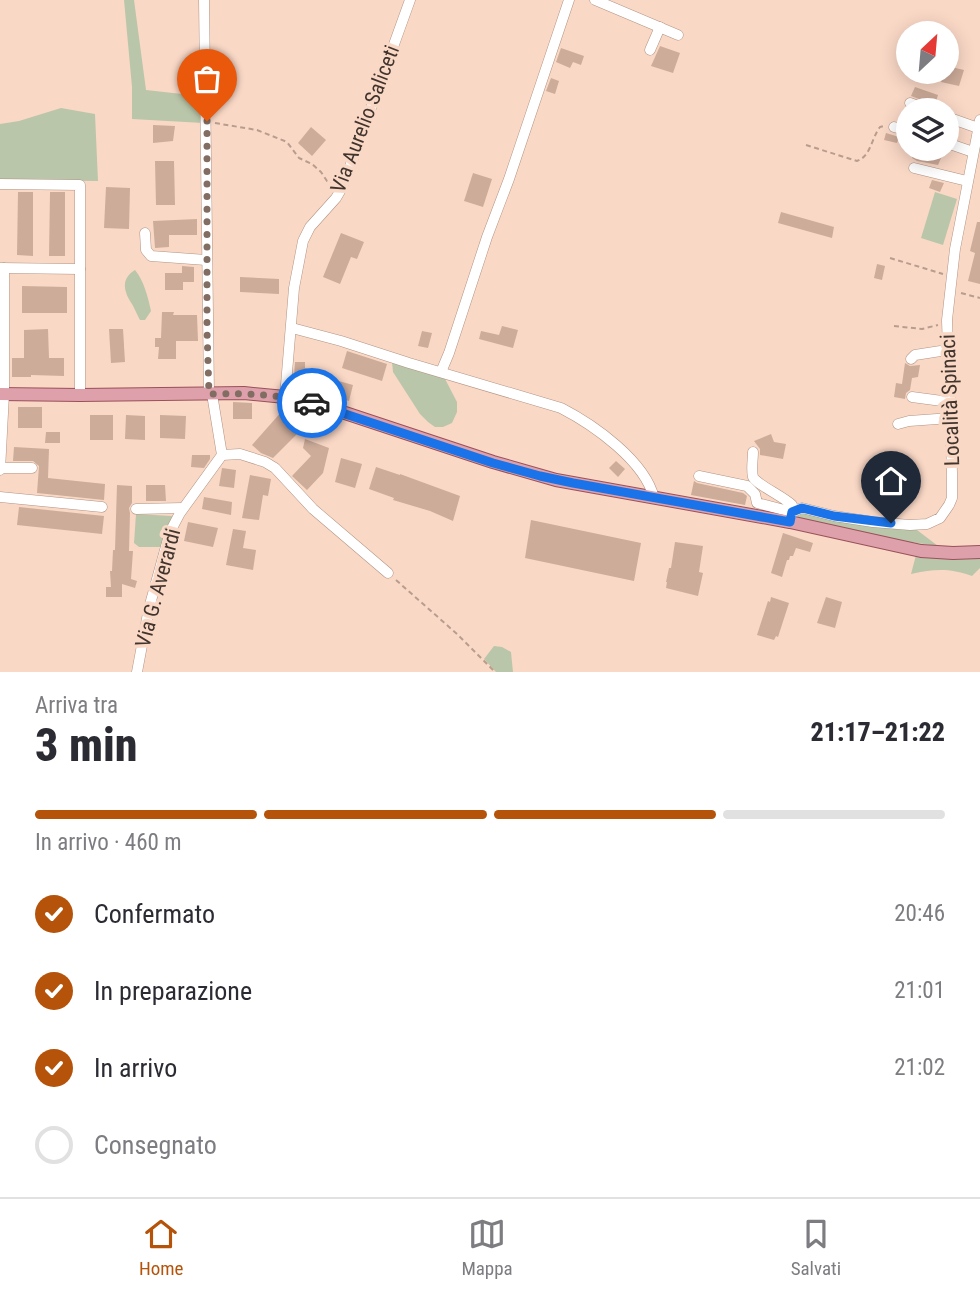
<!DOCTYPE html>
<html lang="it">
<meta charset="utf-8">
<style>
:root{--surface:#fff;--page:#f2f2f3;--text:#2b2b33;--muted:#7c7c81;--line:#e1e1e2;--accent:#b45309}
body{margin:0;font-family:"Roboto Condensed",sans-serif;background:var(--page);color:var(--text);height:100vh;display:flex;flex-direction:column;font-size:26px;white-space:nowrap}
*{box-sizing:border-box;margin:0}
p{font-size:23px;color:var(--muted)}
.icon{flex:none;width:38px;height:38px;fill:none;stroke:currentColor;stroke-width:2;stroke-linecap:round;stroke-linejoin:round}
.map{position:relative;height:672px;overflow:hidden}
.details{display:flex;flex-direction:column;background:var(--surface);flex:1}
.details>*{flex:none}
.needle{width:46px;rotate:26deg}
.fabs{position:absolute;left:896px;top:21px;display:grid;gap:14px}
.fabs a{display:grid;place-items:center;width:63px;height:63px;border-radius:50%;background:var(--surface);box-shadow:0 4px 18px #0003;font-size:35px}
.pin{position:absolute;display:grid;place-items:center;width:60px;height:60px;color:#fff;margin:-72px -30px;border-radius:50% 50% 50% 0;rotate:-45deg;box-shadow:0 0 7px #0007}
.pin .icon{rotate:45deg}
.courier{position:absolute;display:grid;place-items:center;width:70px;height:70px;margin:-35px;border:5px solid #1a73e8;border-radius:50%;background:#fff;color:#222;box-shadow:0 2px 9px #0007}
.headline em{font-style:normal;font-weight:800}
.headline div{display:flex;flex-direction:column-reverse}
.headline{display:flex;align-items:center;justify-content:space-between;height:119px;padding:0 35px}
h1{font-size:46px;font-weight:800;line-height:52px}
.bar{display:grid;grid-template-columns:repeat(4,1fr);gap:10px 7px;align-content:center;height:84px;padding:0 35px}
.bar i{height:9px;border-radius:5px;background:var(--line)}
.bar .selected{background:var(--accent)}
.bar p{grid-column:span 4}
ol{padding:0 35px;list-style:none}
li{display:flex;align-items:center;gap:21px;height:77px}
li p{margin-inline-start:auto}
li .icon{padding:7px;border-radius:50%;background:var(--accent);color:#fff;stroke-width:4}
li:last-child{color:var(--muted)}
li i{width:38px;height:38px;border:4px solid var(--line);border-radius:50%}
.tabs{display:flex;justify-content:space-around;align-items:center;height:98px;border-top:2px solid var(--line);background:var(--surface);font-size:19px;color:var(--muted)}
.tabs a{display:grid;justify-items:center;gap:4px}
.tabs .selected{color:var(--accent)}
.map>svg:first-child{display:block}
.green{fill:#bac6a9}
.building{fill:#ceac9a}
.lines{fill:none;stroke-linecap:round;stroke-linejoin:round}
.minor-casing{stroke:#b29382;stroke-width:11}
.major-casing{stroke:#99515a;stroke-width:14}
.path{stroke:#b89d8f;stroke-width:2;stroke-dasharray:5 3.5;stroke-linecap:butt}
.minor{stroke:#fff;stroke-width:10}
.major{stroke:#dea0aa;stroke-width:12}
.done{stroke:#826d63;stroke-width:7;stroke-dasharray:0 12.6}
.route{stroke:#1a73e8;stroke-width:9}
.labels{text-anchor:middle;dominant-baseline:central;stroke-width:7;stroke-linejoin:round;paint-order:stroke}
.street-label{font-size:21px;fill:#41342d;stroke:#fad8c6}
</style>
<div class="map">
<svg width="980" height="672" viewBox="0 0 980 672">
<rect width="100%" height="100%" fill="#fad8c6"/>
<!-- green -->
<g class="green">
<polygon points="124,0 134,0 146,90 200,96 203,123 132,119 132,87"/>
<polygon points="61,108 95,114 98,181 0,180 0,124 19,121"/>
<polygon points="935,192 957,199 943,245 921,238"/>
<path d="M135 270C144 281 148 297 151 311L145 320H140C137 315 135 309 132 304 124 292 120 279 135 270Z"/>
<polygon points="392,362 444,377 457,402 457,412 452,423 443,427 435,427 428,422 420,414 393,372"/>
<polygon points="800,512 917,530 938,546 903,541 797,517"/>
<polygon points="136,514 172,516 171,524 162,547 139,547 134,543"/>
<path d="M916 555 980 557V568L972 576C949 568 935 569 911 574Z"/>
<polygon points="494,646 502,647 511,652 513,672 496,672 484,659"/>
</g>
<!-- building -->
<g class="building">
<polygon points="660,46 680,53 673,73 651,66"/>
<polygon points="561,48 584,56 581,65 573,62 570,68 556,62"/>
<polygon points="947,66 964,70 959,86 941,82 944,72 947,72"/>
<polygon points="551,78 559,81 555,94 546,91"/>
<polygon points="915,87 938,95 935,105 911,96"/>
<polygon points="153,125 175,126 173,141 153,143"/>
<polygon points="311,127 326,140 312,156 298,143"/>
<polygon points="886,133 899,137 897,143 884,140"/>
<polygon points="916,149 938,149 936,154 942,156 938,165 917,161 912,158"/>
<polygon points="155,161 174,161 175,205 156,205"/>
<polygon points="473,173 492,179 483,207 464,201"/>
<polygon points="932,180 944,183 940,192 929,188"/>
<polygon points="106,187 130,188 129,229 104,228"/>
<polygon points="18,192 33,192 33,256 17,255"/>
<polygon points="50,192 65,192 65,256 49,256"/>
<polygon points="781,212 834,227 832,238 778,223"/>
<polygon points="197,219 197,235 169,235 169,247 155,248 153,221"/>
<polygon points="977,222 980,222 980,284 968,281 975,253 970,251"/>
<polygon points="341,233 364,242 357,259 351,257 340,284 323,277"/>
<polygon points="877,264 885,266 882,280 874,278"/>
<polygon points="182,266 194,267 194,282 183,282 183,290 165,290 165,273 182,273"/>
<polygon points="240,277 279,279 279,294 240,292"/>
<polygon points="22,286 67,287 67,313 22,313"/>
<polygon points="162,312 174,312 173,315 197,315 198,341 176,341 176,359 158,359 159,347 155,347 155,338 161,338"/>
<polygon points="502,326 518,330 513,348 479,339 481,331 499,335"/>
<polygon points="48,329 49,358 64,358 64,376 31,375 31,377 12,377 12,358 24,358 24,330"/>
<polygon points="109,329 123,329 125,362 111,363"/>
<polygon points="422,331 432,333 428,348 418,346"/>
<polygon points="347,351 387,364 382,381 342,368"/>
<polygon points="295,362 305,362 305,368 329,374 328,378 353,385 349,401 304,388 304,391 293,390"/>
<polygon points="905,363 910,366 920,365 918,377 912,378 910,390 906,393 905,399 894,397 896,383 902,384"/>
<polygon points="233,402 252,403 252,419 233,419"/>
<rect x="18" y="407" width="24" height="21"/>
<polygon points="283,410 303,428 273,458 261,453 252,445"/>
<rect x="90" y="415" width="23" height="25"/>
<polygon points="126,415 145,416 145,440 125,439"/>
<polygon points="160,415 186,416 185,439 160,438"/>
<polygon points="46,432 60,432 60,443 45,443"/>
<polygon points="771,434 774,442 786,444 783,459 760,455 760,449 754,441"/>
<polygon points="305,439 329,448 323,473 307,490 292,476 311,456 303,448"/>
<polygon points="14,447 49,449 48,478 105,484 104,500 37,493 39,466 33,461 13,461"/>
<polygon points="192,455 210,455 210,459 204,468 191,467"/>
<polygon points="341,458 362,464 355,488 335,482"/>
<polygon points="616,461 625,469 618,477 609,468"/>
<polygon points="376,467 400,475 400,474 460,496 453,521 430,511 393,500 394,498 369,489"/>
<polygon points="222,468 236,470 234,488 219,486"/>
<polygon points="250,475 271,479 268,496 263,495 259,520 242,518"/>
<polygon points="694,481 697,483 743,493 747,496 745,505 691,495"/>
<polygon points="117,485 132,486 132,503 129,508 130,513 129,551 133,551 131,579 137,581 135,588 122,584 122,597 106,597 106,587 111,587 110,571 112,571 113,550 115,550"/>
<polygon points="146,485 165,485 166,501 146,501"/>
<polygon points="204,497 232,502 231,515 202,509"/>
<polygon points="19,507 104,516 102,534 17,525"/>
<polygon points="531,520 641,543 634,581 525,558"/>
<polygon points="188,522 218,528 213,547 184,541"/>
<polygon points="233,529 246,531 243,548 256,550 253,570 226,565"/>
<polygon points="783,533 813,543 810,552 796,548 793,556 790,556 789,560 787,560 782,577 771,573"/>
<polygon points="675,542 703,546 699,572 703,573 698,596 666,588 667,582 666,582 669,568 671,568"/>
<polygon points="771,597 789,603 778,637 776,636 774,640 757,635 768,601 770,602"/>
<polygon points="826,597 842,602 835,628 817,623"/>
</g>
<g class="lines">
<!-- minor casing -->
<g class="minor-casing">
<g id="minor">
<polyline points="204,0 209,394"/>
<polyline points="595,0 678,35"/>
<polyline points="650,50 660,27"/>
<polyline points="910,103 929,110"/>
<polyline points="947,117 978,128"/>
<polyline points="894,127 908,131"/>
<polyline points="947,143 973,152"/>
<polyline points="914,168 967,181"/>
<polyline points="0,184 80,185 80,395"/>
<polyline points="145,233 146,250 151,256 206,260"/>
<polyline points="0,268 80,269"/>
<path d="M292 328 341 341 409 363 561 408C594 425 645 461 654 498"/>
<polyline points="911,359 915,355 947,350"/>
<polyline points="441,372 449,353 487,237 509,179 569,0"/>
<polyline points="285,397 294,288 303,241 310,227 336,198 343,186 410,0"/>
<polyline points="912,397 942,401 950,397"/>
<polyline points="898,424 909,421 951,418"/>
<polyline points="222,455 240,454 265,462 275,468 313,509 388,573"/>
<polyline points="0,468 32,468"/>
<polyline points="0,470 4,394 4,268"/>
<path d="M699 476 747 486 755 494 757 503 792 512V505C784 497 756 484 753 477 751 470 753 459 753 452"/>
<polyline points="0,497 102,507"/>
<polyline points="136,509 183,508"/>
<polyline points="790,522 792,512 802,508 834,516 873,522 910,525 927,524 940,518 949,505 952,498 952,473 947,320 955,249 980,120"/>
<polyline points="137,672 149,608 170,532 180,513 222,455 212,394"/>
</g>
</g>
<!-- major casing -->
<g class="major-casing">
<polyline id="major" points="0,394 80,395 244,393 285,397 330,408 493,462 556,480 790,522 921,551 953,553 980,552"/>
</g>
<!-- path -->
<g class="path">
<polyline points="215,123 257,130 287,142 299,158 312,164 321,172 327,181 332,183"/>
<path d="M806 145 857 161C871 156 871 139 880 127L884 126"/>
<polyline points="890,258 943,274"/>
<polyline points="961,293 980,298"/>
<polyline points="894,326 922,329 938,325"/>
<polyline points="396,580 457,634 495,672"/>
</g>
<!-- minor -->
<use href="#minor" class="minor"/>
<!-- major -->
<use href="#major" class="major"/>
</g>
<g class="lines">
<!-- done -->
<path class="done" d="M207 121V330L209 394C245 393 278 394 312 403"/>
<!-- route -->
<polyline class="route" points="312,403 493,463 540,476 573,483 790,522 792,512 802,508 834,516 891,523"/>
</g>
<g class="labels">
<!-- street labels -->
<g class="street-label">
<text transform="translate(365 119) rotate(-69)">Via Aurelio Saliceti</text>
<text transform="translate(950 400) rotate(-92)">Località Spinaci</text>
<text transform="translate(158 588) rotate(-75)">Via G. Averardi</text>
</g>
</g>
</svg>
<div class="fabs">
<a><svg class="needle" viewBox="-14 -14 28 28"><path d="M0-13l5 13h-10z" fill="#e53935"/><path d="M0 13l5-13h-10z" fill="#7c7c81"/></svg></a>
<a><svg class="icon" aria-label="layers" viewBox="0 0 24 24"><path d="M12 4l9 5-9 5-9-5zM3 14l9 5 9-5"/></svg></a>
</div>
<div class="pin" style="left:207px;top:121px;background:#ea580c"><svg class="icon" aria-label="bag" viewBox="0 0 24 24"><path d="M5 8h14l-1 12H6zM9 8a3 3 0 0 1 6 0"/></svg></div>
<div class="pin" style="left:891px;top:523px;background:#1f2937"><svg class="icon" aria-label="home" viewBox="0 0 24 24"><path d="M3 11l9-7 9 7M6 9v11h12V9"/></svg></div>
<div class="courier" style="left:312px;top:403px"><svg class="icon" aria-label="car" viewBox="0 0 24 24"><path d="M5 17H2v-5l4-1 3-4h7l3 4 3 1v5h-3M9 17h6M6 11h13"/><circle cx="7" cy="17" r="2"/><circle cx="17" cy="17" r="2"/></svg></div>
</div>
<section class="details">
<div class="headline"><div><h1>3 min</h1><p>Arriva tra</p></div><em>21:17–21:22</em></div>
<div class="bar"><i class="selected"></i><i class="selected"></i><i class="selected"></i><i></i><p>In arrivo · 460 m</p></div>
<ol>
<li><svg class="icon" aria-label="check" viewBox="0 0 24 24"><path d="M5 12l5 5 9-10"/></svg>Confermato<p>20:46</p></li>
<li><svg class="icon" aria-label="check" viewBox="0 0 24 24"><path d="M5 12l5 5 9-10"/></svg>In preparazione<p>21:01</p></li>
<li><svg class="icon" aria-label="check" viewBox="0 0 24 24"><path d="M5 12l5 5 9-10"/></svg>In arrivo<p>21:02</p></li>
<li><i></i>Consegnato</li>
</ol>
</section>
<nav class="tabs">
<a class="selected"><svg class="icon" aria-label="home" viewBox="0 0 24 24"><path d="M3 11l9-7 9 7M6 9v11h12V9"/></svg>Home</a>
<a><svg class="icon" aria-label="map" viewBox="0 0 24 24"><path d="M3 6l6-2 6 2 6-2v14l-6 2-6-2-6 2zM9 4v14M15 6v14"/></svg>Mappa</a>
<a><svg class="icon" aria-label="saved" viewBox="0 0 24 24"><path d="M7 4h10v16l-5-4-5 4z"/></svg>Salvati</a>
</nav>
